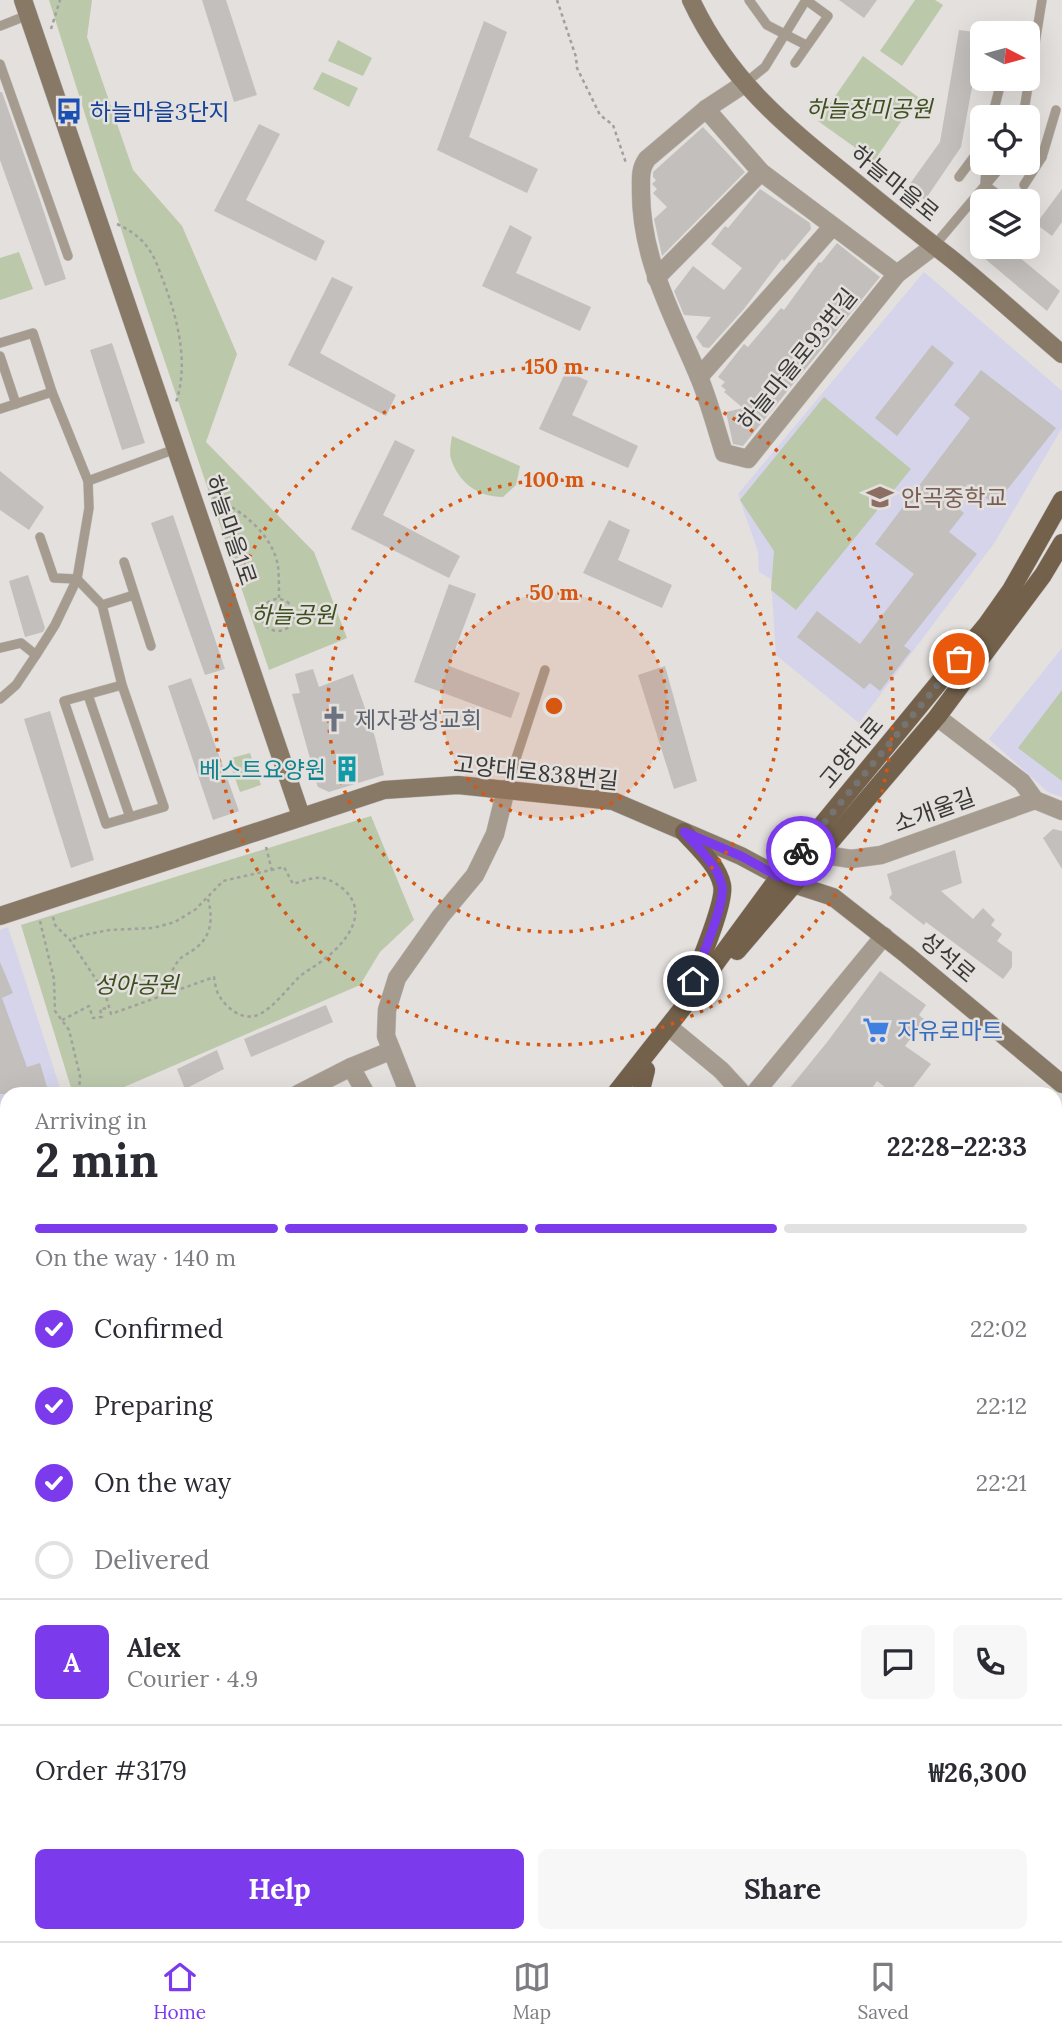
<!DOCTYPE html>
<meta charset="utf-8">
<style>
:root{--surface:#fff;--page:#f7f7f7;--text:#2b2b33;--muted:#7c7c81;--line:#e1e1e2;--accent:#7c3aed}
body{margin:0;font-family:Lora,"Noto Sans KR",serif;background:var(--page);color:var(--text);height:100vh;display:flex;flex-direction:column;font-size:26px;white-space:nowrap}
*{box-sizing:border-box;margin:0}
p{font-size:23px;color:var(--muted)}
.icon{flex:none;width:38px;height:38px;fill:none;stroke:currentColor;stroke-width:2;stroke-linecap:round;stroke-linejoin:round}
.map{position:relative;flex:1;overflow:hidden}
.side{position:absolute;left:0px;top:1087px;width:1062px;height:856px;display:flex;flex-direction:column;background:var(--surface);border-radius:21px 21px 0 0;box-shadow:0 7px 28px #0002}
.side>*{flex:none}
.needle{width:46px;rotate:96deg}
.fabs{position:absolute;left:970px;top:21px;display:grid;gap:14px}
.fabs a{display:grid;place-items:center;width:70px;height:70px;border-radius:10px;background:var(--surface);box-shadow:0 7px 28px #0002;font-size:35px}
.pin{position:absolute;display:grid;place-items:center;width:60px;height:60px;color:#fff;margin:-30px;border:4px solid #fff;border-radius:50%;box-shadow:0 2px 7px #0007}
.courier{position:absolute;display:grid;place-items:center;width:70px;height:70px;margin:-35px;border:5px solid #7c3aed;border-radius:50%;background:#fff;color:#222;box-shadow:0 2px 9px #0007}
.headline em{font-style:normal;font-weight:700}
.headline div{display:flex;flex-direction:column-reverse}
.headline{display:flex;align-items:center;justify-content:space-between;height:119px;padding:0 35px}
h1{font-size:46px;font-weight:700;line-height:52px}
.bar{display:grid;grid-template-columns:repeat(4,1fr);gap:10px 7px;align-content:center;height:84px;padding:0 35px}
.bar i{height:9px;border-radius:5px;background:var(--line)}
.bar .active{background:var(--accent)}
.bar p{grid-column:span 4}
.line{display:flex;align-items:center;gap:18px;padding:0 35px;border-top:2px solid var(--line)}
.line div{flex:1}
.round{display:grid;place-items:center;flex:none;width:74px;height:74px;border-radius:10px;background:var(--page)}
ol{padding:0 35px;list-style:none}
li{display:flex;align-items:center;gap:21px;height:77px}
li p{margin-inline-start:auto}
li .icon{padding:7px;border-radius:50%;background:var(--accent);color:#fff;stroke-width:4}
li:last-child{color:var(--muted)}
li i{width:38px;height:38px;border:4px solid var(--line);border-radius:50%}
.button{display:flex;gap:14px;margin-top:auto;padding:14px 35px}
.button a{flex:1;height:80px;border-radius:10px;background:var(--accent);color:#fff;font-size:28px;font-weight:700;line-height:80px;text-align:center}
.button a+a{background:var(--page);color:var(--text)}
.tab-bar{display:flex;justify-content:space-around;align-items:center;height:98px;border-top:2px solid var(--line);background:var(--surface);font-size:19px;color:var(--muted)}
.tab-bar a{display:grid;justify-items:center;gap:4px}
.tab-bar .active{color:var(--accent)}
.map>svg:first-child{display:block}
.education{fill:#d6d4ea}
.green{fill:#bbc8aa}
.forest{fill:#94a283}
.building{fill:#c3bfbd}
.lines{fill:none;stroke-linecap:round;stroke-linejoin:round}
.lane-casing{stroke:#bebbb9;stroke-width:10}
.street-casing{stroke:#bebbb9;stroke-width:19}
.secondary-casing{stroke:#bebbb9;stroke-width:19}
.primary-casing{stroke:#bebbb9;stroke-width:19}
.path{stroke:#a2a09e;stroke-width:2.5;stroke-dasharray:3.5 3.5;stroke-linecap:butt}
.lane{stroke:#a59b8f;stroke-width:9}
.street{stroke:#a59b8f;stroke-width:18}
.secondary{stroke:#887967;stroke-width:18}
.primary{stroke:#73614b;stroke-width:18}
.done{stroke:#767472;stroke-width:7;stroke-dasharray:0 12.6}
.route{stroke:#7c3aed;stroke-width:9}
.ring{fill:none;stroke:#d75610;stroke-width:3.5;stroke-dasharray:3.5 7}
.labels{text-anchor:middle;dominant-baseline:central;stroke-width:5;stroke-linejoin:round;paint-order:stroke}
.park-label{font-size:23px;font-style:italic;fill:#3c501e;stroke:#e3e0dd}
.transit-label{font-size:23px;fill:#164399;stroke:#e3e0dd;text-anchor:start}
.street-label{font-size:23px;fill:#3b3a39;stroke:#e3e0dd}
.education-label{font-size:23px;fill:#785e54;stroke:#e3e0dd;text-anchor:start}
.worship-label{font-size:23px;fill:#5b616d;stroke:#e3e0dd;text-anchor:start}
.culture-label{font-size:23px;fill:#0d838f;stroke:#e3e0dd;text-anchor:end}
.shop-label{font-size:23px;fill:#366cbe;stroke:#e3e0dd;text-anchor:start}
.centre{fill:#d75610;stroke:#e3e0dd;stroke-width:3.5}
.ring-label{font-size:21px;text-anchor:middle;font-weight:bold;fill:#d75610;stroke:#e3e0dd;stroke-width:5;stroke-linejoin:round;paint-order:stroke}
</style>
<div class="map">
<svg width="1062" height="1941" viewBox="0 0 1062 1941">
<rect width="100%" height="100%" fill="#e3e0dd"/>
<!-- education -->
<g class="education">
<polygon points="924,272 1062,391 1062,428 995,542 859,723 776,655 771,579 759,572 758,552 738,494"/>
<polygon points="1062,648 1062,797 1048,792 989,739"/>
<polygon points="8,927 62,1094 7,1094 7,1169 0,1177 0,930"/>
</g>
<!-- green -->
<g class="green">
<polygon points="49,0 92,0 87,37 133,170 182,226 237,354 206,442 314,552 347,638 269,670 135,273"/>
<polygon points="915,0 935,0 943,5 902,66 880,51"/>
<polygon points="338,40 372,58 363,76 328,61"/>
<polygon points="863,56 918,97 874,161 818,121"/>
<polygon points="322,72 358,88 349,107 313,89"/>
<polygon points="19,252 33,289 0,300 0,258"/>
<polygon points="824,397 911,469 796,610 771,590 774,551 740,500"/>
<path d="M452 436 520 466 516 485 503 497C478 497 459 483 451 459 449 453 451 443 452 436Z"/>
<polygon points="1062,690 1062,781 1018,748"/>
<polygon points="250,753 261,785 240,792 228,759"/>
<polygon points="371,816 414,920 380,952 360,985 108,1094 73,1094 21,925"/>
</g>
<!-- forest -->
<polygon class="forest" points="1055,1879 1062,1880 1062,1941 554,1941 553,1936 1055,1936"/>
<!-- building -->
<g class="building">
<polygon points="202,0 226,0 257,95 234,102"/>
<polygon points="839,0 877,0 864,18"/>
<polygon points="484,21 507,32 469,137 538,169 527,193 437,150"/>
<polygon points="959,30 982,33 961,147 925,200 907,188 940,142"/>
<polygon points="0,92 2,92 40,200 66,279 45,286 0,160"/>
<polygon points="259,124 280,134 246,200 325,241 316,261 214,211"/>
<polygon points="703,127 745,172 662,256 654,219 667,207 653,193 657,189 652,184 656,180 653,177 653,172"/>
<polygon points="760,189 810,223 811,229 784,261 782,259 744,309 709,348 703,347 696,337 711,317 684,315 674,291 693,266 724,290 742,268 711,244 725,226 728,228"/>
<polygon points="1062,189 1062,222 1052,236 1036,224"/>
<polygon points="510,225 532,237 516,273 591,307 580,331 482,286"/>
<polygon points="837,243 880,277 743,446 733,444 726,412 743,408 724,392 726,390 721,386 725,382 718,377 744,344 748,347 781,308 784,310 819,262 821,263"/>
<polygon points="971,247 1007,247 1060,291 1047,311"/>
<polygon points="332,277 353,287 320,353 396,395 386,416 288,365"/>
<polygon points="112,343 145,443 122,450 90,350"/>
<polygon points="932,345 954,363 897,436 875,418"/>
<polygon points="981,370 1056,428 995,505 968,484 952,503 964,513 949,532 977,554 904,646 911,651 880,691 870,683 864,689 797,637 817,611 860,644 914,574 875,544 970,418 954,405"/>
<polygon points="566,371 588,381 572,415 638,446 628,468 539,429"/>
<polygon points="395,440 415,450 383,515 460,556 449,578 351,529"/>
<polygon points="0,471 44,507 29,530 0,510"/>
<polygon points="173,515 225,669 205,675 151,523"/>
<polygon points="609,520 630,530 618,560 672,585 662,608 583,573"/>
<polygon points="28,575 45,628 43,632 25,637 9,581"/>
<polygon points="449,584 476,594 449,666 520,693 511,718 414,682"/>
<polygon points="665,666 697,781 674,789 638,675"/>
<polygon points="313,669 319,687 353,674 375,737 384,775 329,792 318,787 309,763 311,762 292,694 300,693 295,674"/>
<polygon points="191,678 239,811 213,820 168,686"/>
<polygon points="50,711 94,860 71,868 24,719"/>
<polygon points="1053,829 1062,831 1062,869 1043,838"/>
<polygon points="955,850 962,883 941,891 973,919 983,908 995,920 991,925 1002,934 997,941 1012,952 1012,967 1003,979 926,922 924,925 889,898 892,894 887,874"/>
<polygon points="0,962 13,993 2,998 27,1067 40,1063 49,1094 0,1094"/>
<polygon points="880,971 926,1005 919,1015 925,1020 905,1046 931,1064 908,1094 894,1094 877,1081 868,1094 785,1094 828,1041"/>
<polygon points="326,1005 333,1022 251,1057 244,1039"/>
<polygon points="217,1050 224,1069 185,1089 177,1069"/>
</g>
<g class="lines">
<!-- lane casing -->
<g class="lane-casing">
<g id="lane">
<polyline points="749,0 767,25 806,45"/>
<polyline points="0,26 28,15"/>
<polyline points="0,64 68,256"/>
<polyline points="744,84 765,67 806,0 828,16 795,63"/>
<polyline points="992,117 999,90"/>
<polyline points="1023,117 1042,0"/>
<polyline points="1027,150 1042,157"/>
<polyline points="975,157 986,167 985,185 1006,201"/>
<polyline points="959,177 982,146"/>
<polyline points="1024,185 1042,157 1056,110"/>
<polyline points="1027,219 1030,221"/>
<polyline points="934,246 1004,163"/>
<polyline points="0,343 33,333 52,392 88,481 89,508 77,579 55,625 36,655 16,685 0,699"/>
<polyline points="0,356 16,404"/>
<polyline points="0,409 52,392"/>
<polyline points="88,481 178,448"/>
<polyline points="40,537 54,578 77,579 102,605 122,685 164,807 106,824 64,701 122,685"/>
<polyline points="124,562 151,646"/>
<polyline points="102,605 134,595"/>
<polyline points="0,648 21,643 36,655"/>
<polyline points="88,695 130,817"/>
<polyline points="506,789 545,670"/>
</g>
</g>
<!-- street casing -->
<g class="street-casing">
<g id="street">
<path d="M744 84 706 109 647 159C640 169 641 177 641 189 640 258 673 315 699 377 709 401 716 428 724 453L748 459 897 274 934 246"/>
<polyline points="706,109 761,172 897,274"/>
<polyline points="656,278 761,172"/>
<polyline points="699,377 832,227"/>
<polyline points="937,717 1022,782 1035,800"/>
<polyline points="819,854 851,859 881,855 1035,800 1062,811"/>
<polyline points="675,1032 721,1070 743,1094"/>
<polyline points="351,1067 390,1051"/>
<polyline points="298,1094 351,1067 366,1094"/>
<polyline points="409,1094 386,1036 387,1010 397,978 440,917 475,875 495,834 506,789"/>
<polyline points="754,1094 884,936"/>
<polyline points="1055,1495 1062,1496"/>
<polyline points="1055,1710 1062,1747"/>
</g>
</g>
<!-- secondary casing -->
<g class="secondary-casing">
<g id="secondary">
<polyline points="23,0 301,816"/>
<path d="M691 0C728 79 783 124 849 177 882 204 915 231 949 257 988 288 1024 322 1062 354"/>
<polyline points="0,916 384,790 458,785 613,801 741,856 793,884 833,897 907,955 1062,1084"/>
<polyline points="0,1810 7,1810"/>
</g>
</g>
<!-- primary casing -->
<g class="primary-casing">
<g id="primary">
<path d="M684 832C697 847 718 865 722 885 726 902 698 966 691 985"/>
<polyline points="737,951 937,717 1043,575 1062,543"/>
<polyline points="615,1094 685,1005 779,877 987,624 1011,590 1062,500"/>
<polyline points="640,1094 646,1070"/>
<polyline points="62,1941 65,1936"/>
<polyline points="80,1941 83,1936"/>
</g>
</g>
<!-- path -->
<g class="path">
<polyline points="557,0 576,57 577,68 600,115 613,125 626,163"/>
<polyline points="51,29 60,0"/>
<path d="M117 224C130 230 142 238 150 251 155 258 158 267 161 275 176 313 190 361 176 402"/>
<path d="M207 495C237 506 272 532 278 566 279 576 279 588 279 598"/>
<circle cx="278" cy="615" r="16"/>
<polyline points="266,847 272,871"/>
<path d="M53 917 55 925 70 940 105 993 111 1014 214 977C215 983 216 992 220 997 228 1010 245 1022 260 1014 276 1005 287 989 299 977 306 971 314 967 322 961 345 944 372 912 342 888 323 873 315 877 293 884L284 867 223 881 196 909 175 922 153 928 109 930 84 935 70 940"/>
<polyline points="40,921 54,979 55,1011 69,1030 80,1076 79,1092"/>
<path d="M161 996C166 984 171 971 178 961 183 955 190 953 196 948 212 935 213 918 208 899"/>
<polyline points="62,1020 89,1006 93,1018 102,1017 100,1009 109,1008"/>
</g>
<!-- lane -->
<use href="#lane" class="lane"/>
<!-- street -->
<use href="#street" class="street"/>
<!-- secondary -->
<use href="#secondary" class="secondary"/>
<!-- primary -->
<use href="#primary" class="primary"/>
</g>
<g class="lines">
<!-- done -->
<polyline class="done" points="801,851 959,659"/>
<!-- route -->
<path class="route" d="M693 981C700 962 726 902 722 886 718 865 697 847 684 832L741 856 779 877 801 851"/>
</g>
<!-- distance rings -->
<circle cx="554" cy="706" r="113" fill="#d75610" fill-opacity=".12"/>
<g class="ring">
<circle cx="554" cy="706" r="113"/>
<circle cx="554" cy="706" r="226"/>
<circle cx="554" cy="706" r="339"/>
</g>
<!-- icons -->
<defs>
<g id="bus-bare" transform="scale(2.1)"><path d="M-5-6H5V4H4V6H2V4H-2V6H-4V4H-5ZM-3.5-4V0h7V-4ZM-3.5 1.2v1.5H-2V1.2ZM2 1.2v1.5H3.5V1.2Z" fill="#1a4fb4" stroke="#e3e0dd" stroke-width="2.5" paint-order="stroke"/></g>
<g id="school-bare" transform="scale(2.1)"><path d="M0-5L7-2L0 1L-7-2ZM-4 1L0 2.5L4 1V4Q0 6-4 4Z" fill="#8d6e63" stroke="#e3e0dd" stroke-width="2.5" paint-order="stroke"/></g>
<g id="church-bare" transform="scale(2.1)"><path d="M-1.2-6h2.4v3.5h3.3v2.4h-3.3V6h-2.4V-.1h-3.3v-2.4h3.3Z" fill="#6b7280" stroke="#e3e0dd" stroke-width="2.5" paint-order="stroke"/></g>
<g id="building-bare" transform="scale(2.1)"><path d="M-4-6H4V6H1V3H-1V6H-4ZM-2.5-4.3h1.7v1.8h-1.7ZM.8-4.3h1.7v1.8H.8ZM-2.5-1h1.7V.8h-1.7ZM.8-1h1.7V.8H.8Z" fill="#0f9aa8" stroke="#e3e0dd" stroke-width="2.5" paint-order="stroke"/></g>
<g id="supermarket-bare" transform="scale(2.1)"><path d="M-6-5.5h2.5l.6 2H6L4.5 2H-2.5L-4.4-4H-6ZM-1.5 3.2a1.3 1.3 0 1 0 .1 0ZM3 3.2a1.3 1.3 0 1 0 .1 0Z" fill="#3f7fe0" stroke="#e3e0dd" stroke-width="2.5" paint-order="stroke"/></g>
</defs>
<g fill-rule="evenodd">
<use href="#bus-bare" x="69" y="111"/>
<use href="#school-bare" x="880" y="497"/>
<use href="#church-bare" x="334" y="719"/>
<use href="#building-bare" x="347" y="769"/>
<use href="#supermarket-bare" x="876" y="1030"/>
</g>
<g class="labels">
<!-- park labels -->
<g class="park-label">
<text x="869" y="108">하늘장미공원</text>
<text x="293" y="614">하늘공원</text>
<text x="136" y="984">성아공원</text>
</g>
<!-- transit labels -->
<g class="transit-label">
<text x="90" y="111">하늘마을3단지</text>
</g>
<!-- street labels -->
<g class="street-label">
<text transform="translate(895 183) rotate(39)">하늘마을로</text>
<text transform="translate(797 359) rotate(-51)">하늘마을로93번길</text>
<text transform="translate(231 530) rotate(71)">하늘마을1로</text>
<text transform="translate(851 752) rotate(-50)">고양대로</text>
<text transform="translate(536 772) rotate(6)">고양대로838번길</text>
<text transform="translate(934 810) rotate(-20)">소개울길</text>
<text transform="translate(948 957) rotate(40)">성석로</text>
</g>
<!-- education labels -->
<g class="education-label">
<text x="901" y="497">안곡중학교</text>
</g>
<!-- worship labels -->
<g class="worship-label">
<text x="355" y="719">제자광성교회</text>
</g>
<!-- culture labels -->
<g class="culture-label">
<text x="326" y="769">베스트요양원</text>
</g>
<!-- shop labels -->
<g class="shop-label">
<text x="897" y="1030">자유로마트</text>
</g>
</g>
<circle cx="554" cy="706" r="10" class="centre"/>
<g class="ring-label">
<text x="554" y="374">150 m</text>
<text x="554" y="487">100 m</text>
<text x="554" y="600">50 m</text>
</g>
</svg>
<div class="fabs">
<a><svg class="needle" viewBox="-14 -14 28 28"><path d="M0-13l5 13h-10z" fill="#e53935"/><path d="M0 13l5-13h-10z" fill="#7c7c81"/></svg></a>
<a><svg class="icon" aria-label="locate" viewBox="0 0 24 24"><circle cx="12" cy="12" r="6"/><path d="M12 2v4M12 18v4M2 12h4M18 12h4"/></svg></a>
<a><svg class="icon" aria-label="layers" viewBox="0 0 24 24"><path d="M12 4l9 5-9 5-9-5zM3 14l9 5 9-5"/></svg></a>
</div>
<div class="pin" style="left:959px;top:659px;background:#ea580c"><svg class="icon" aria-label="bag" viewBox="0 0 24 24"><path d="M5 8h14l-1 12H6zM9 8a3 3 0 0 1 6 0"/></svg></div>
<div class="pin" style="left:693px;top:981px;background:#1f2937"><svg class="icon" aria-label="home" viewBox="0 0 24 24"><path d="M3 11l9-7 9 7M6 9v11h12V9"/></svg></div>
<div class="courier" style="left:801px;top:851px"><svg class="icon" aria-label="bike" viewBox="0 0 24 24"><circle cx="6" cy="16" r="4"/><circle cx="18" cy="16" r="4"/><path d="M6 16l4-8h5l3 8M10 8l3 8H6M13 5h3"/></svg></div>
<section class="side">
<div class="headline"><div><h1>2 min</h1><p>Arriving in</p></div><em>22:28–22:33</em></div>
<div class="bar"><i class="active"></i><i class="active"></i><i class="active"></i><i></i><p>On the way · 140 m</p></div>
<ol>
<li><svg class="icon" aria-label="check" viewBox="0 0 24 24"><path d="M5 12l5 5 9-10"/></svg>Confirmed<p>22:02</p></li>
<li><svg class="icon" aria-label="check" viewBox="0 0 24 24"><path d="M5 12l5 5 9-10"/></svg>Preparing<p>22:12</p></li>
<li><svg class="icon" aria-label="check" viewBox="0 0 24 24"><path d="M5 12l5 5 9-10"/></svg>On the way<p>22:21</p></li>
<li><i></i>Delivered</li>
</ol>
<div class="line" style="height:126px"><b class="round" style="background:var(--accent);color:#fff">A</b><div><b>Alex</b><p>Courier · 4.9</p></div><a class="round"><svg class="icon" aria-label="chat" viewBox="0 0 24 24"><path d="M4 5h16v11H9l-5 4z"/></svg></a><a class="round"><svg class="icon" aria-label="phone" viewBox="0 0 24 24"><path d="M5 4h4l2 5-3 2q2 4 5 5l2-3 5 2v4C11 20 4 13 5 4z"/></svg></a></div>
<div class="line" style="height:91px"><div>Order #3179</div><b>₩26,300</b></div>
<div class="button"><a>Help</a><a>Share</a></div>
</section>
</div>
<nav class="tab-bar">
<a class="active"><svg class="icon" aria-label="home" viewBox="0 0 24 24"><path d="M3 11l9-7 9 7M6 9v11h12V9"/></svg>Home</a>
<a><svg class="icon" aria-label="map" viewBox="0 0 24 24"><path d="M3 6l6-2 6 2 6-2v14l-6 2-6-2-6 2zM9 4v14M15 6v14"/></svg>Map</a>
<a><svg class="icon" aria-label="saved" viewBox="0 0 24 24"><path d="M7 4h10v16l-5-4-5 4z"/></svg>Saved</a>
</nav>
